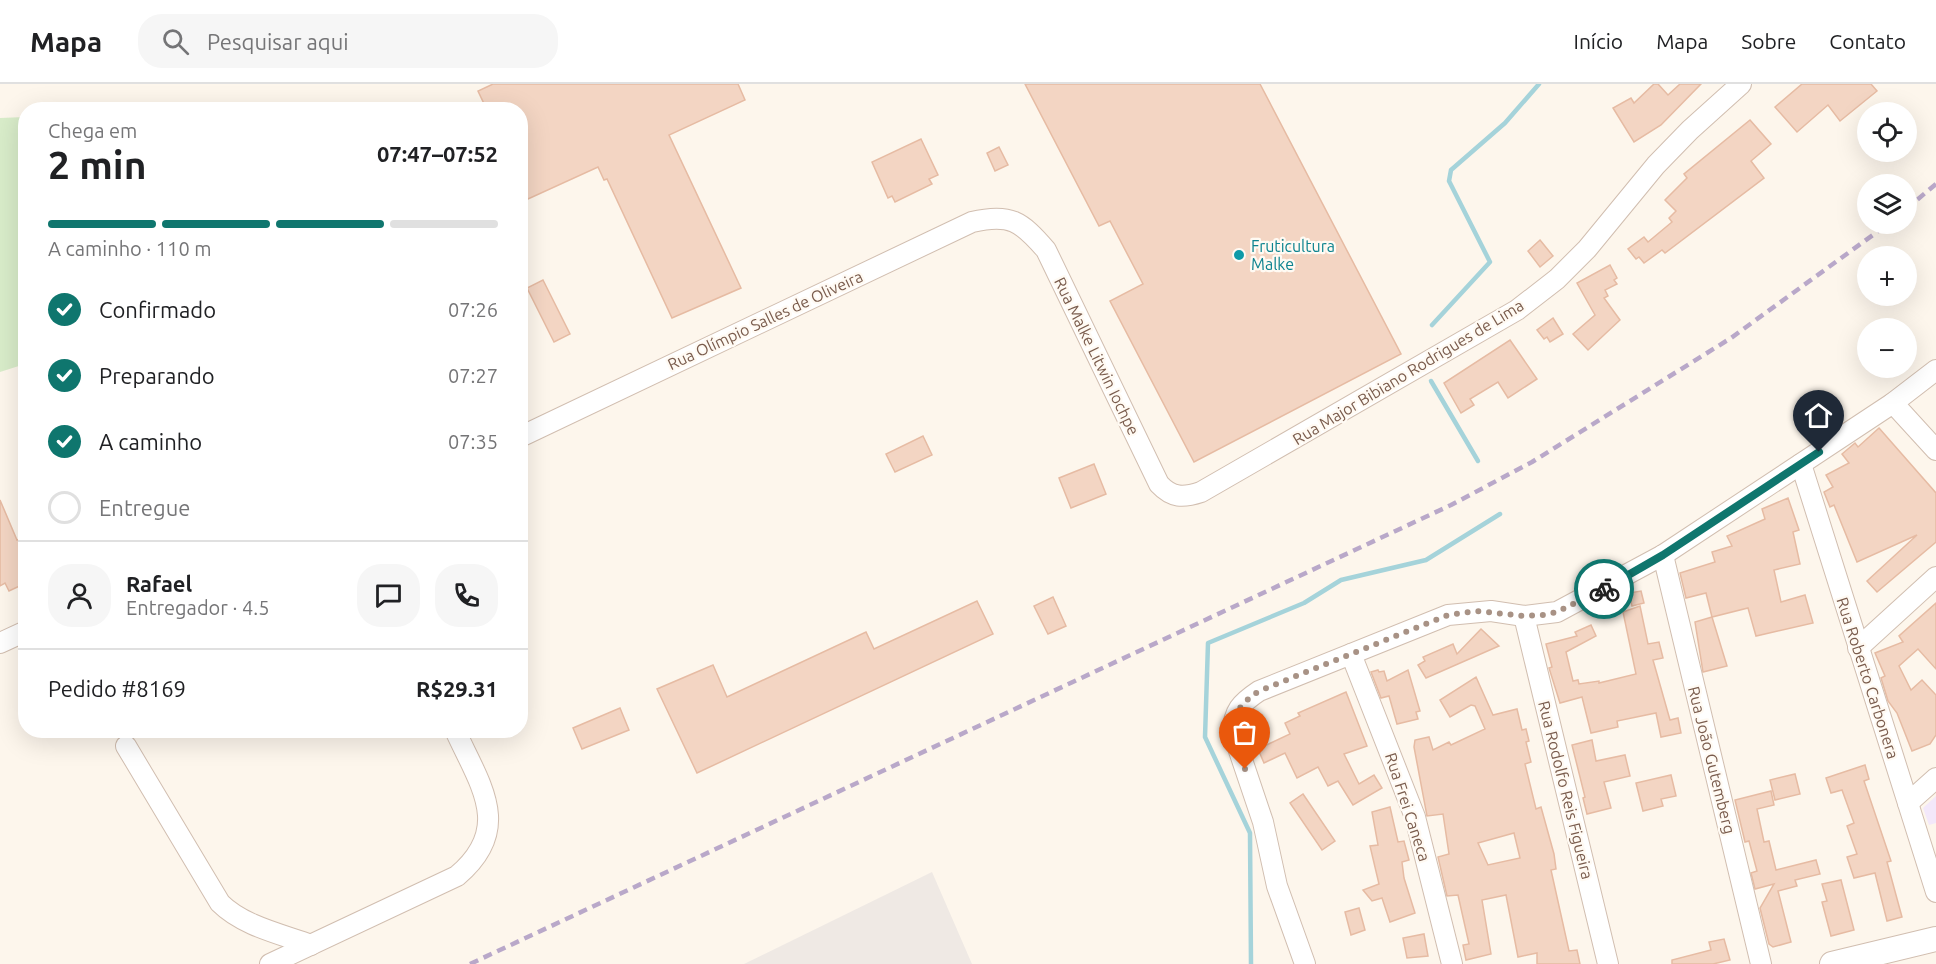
<!DOCTYPE html>
<html lang="pt">
<meta charset="utf-8">
<style>
:root{--surface:#fff;--page:#f6f6f6;--text:#202124;--muted:#757577;--line:#e0e0e0;--accent:#0f766e}
body{margin:0;font-family:Ubuntu,sans-serif;background:var(--page);color:var(--text);height:100vh;display:flex;flex-direction:column;font-size:22px;white-space:nowrap}
*{box-sizing:border-box;margin:0}
p{font-size:20px;color:var(--muted)}
.icon{flex:none;width:33px;height:33px;fill:none;stroke:currentColor;stroke-width:2;stroke-linecap:round;stroke-linejoin:round}
.map{position:relative;flex:1;overflow:hidden}
.sheet{position:absolute;left:18px;top:18px;width:510px;height:636px;display:flex;flex-direction:column;background:var(--surface);border-radius:24px;box-shadow:0 6px 24px #0002}
.sheet>*{flex:none}
.controls{position:absolute;left:1857px;top:18px;display:grid;gap:12px}
.controls a{display:grid;place-items:center;width:60px;height:60px;border-radius:50%;background:var(--surface);box-shadow:0 6px 24px #0002;font-size:30px}
.pin{position:absolute;display:grid;place-items:center;width:51px;height:51px;color:#fff;margin:-62px -26px;border-radius:50% 50% 50% 0;rotate:-45deg;box-shadow:0 0 6px #0007}
.pin .icon{rotate:45deg}
.courier{position:absolute;display:grid;place-items:center;width:60px;height:60px;margin:-30px;border:4px solid #0f766e;border-radius:50%;background:#fff;color:#222;box-shadow:0 2px 8px #0007}
.overview em{font-style:normal;font-weight:600}
.overview div{display:flex;flex-direction:column-reverse}
.overview{display:flex;align-items:center;justify-content:space-between;height:102px;padding:0 30px}
h1{font-size:39px;font-weight:600;line-height:45px}
.bar{display:grid;grid-template-columns:repeat(4,1fr);gap:9px 6px;align-content:center;height:72px;padding:0 30px}
.bar i{height:8px;border-radius:4px;background:var(--line)}
.bar .on{background:var(--accent)}
.bar p{grid-column:span 4}
.line{display:flex;align-items:center;gap:15px;padding:0 30px;border-top:2px solid var(--line)}
.line div{flex:1}
.round{display:grid;place-items:center;flex:none;width:63px;height:63px;border-radius:24px;background:var(--page)}
ol{padding:0 30px;list-style:none}
li{display:flex;align-items:center;gap:18px;height:66px}
li p{margin-inline-start:auto}
li .icon{padding:6px;border-radius:50%;background:var(--accent);color:#fff;stroke-width:4}
li:last-child{color:var(--muted)}
li i{width:33px;height:33px;border:3px solid var(--line);border-radius:50%}
header{display:flex;align-items:center;gap:36px;box-sizing:border-box;height:84px;padding:0 30px;background:var(--surface);border-bottom:2px solid var(--line)}
header strong{font-size:28px}
nav{display:flex;gap:33px;margin-inline-start:auto;font-size:21px}
.search{width:420px;height:54px;background:var(--page);display:flex;align-items:center;gap:15px;box-sizing:border-box;padding:0 21px;border-radius:24px;color:var(--muted);font-size:22px}
.map>svg:first-child{display:block}
.industrial{fill:#efe9e4}
.education{fill:#f3e8fa}
.green{fill:#d8ecc9}
.lines{fill:none;stroke-linecap:round;stroke-linejoin:round}
.stream{stroke:#a5d3da;stroke-width:4.5}
.building{fill:#f3d5c3;stroke:#e6bba3;stroke-width:1.5;fill-rule:evenodd}
.minor-casing{stroke:#d1beb0;stroke-width:22}
.tertiary-casing{stroke:#d1beb0;stroke-width:26}
.minor{stroke:#fff;stroke-width:20}
.tertiary{stroke:#fff;stroke-width:24}
.rail{stroke:#b9a8c9;stroke-width:4.5;stroke-dasharray:9 6;stroke-linecap:butt}
.done{stroke:#a89285;stroke-width:6;stroke-dasharray:0 10.8}
.route{stroke:#0f766e;stroke-width:8}
.culture-dot{fill:#0f9aa8;stroke:#fffaf3;stroke-width:2}
.labels{text-anchor:middle;dominant-baseline:central;stroke-width:4.5;stroke-linejoin:round;paint-order:stroke}
.culture-label{font-size:16px;fill:#0d838f;stroke:#fffaf3;text-anchor:start}
.street-label{font-size:16px;fill:#7a5c4d;stroke:#fffaf3}
</style>
<header>
<strong>Mapa</strong>
<div class="search"><svg class="icon" aria-label="search" viewBox="0 0 24 24"><circle cx="10" cy="10" r="6"/><path d="M15 15l6 6"/></svg>Pesquisar aqui</div>
<nav><a>Início</a><a>Mapa</a><a>Sobre</a><a>Contato</a></nav>
</header>
<div class="map">
<svg width="1936" height="880" viewBox="0 0 1936 880">
<rect width="100%" height="100%" fill="#fdf6ec"/>
<!-- industrial -->
<polygon class="industrial" points="932,788 972,880 744,880"/>
<!-- education -->
<polygon class="education" points="1936,712 1936,739 1929,741 1923,724"/>
<!-- green -->
<polygon class="green" points="25,33 25,280 0,288 0,34"/>
<g class="lines">
<!-- stream -->
<g class="stream">
<polyline points="1432,241 1490,178 1449,97 1451,86 1505,39 1539,0"/>
<polyline points="1431,297 1478,377"/>
<polyline points="1251,880 1250,749 1205,653 1208,559 1304,519 1341,496 1426,476 1500,430"/>
</g>
</g>
<!-- building -->
<g class="building">
<polygon points="493,0 738,0 745,16 669,51 741,204 672,234 607,95 604,96 598,83 528,115 520,98 520,26 487,26 478,7"/>
<polygon points="1025,0 1260,0 1401,270 1194,378 1110,217 1143,200 1110,137 1099,142"/>
<polygon points="1654,0 1658,0 1668,11 1680,0 1701,0 1661,41 1634,58 1613,24 1631,14 1634,19"/>
<polygon points="1802,0 1871,0 1877,7 1840,37 1828,21 1797,48 1775,23"/>
<polygon points="1750,36 1771,60 1751,77 1764,94 1665,169 1662,166 1644,179 1639,173 1636,175 1628,165 1644,153 1648,158 1672,138 1669,134 1676,127 1665,116 1687,94 1684,90"/>
<polygon points="921,55 938,91 929,95 932,100 895,118 892,112 888,114 872,78"/>
<polygon points="999,63 1008,81 995,87 987,69"/>
<polygon points="1540,156 1553,172 1540,183 1528,167"/>
<polygon points="1610,181 1617,194 1614,196 1617,200 1605,206 1608,212 1604,214 1620,236 1588,266 1573,250 1595,231 1577,199"/>
<polygon points="543,196 570,250 554,258 527,204"/>
<polygon points="1553,234 1563,250 1550,258 1547,253 1544,255 1537,246"/>
<polygon points="1510,256 1537,295 1508,314 1498,298 1470,315 1474,321 1461,329 1444,299"/>
<polygon points="1879,344 1936,409 1936,458 1877,508 1867,497 1917,451 1857,478 1834,421 1830,423 1824,408 1833,403 1826,391 1849,379 1842,370 1855,359 1858,363"/>
<polygon points="923,352 932,371 895,388 886,370"/>
<polygon points="1094,380 1106,410 1071,424 1059,394"/>
<polygon points="1788,414 1799,446 1793,448 1800,480 1774,486 1781,518 1805,511 1813,539 1756,552 1748,524 1712,533 1706,509 1686,514 1680,489 1715,478 1712,468 1732,462 1727,452 1765,435 1762,425"/>
<polygon points="0,416 17,456 26,453 26,499 9,507 5,499 0,502"/>
<polygon points="1641,507 1644,519 1632,522 1629,509"/>
<polygon points="1053,513 1066,542 1048,550 1034,522"/>
<polygon points="977,517 993,550 697,689 657,605 713,581 727,613 866,548 874,565"/>
<polygon points="1936,519 1936,585 1918,565 1899,582 1911,606 1922,596 1936,611 1936,651 1930,660 1912,667 1897,629 1888,617 1881,594 1885,592 1875,569 1903,558 1899,552"/>
<polygon points="1640,522 1648,560 1659,558 1663,574 1653,576 1670,636 1678,634 1681,649 1661,653 1656,629 1617,637 1618,643 1591,649 1582,613 1560,619 1549,584 1552,583 1546,560 1577,552 1575,548 1591,541 1596,552 1566,568 1573,597 1578,596 1579,600 1599,597 1599,599 1636,590 1623,528"/>
<polygon points="1712,533 1727,582 1703,588 1695,538"/>
<polygon points="1481,545 1499,562 1426,594 1418,581 1425,577 1423,573 1453,560 1457,570"/>
<polygon points="1378,586 1379,588 1384,587 1387,597 1408,586 1420,627 1416,628 1418,635 1397,640 1389,612 1381,614 1371,588"/>
<path d="M1476 593 1493 631 1517 625 1522 646 1526 645 1529 657 1526 658 1531 678 1525 680 1536 725 1541 723 1554 770 1556 785 1551 786 1569 867 1577 866 1580 880H1537V869L1518 873 1506 811 1482 816 1491 870 1466 876 1463 861 1469 860 1458 811 1447 812 1438 773 1449 770 1443 730 1427 732 1414 663 1415 656 1429 653 1433 666 1449 658 1451 661 1485 645 1475 622 1471 621 1450 633 1440 616ZM1514 749 1520 774 1488 781 1478 759Z"/>
<polygon points="1346,608 1367,662 1344,670 1359,700 1374,691 1382,704 1353,721 1338,697 1328,702 1318,683 1297,694 1285,669 1264,679 1258,665 1290,650 1285,639 1300,632 1298,629"/>
<polygon points="620,624 629,646 582,665 573,644"/>
<polygon points="1592,656 1596,677 1625,671 1630,692 1604,698 1611,724 1587,730 1583,714 1585,713 1572,661"/>
<polygon points="1865,681 1869,695 1864,697 1891,777 1887,778 1902,833 1887,837 1875,789 1854,794 1847,773 1857,770 1847,742 1854,739 1842,706 1831,709 1826,694"/>
<polygon points="1795,690 1800,710 1775,716 1770,696"/>
<polygon points="1671,691 1676,712 1661,715 1663,722 1643,727 1636,699"/>
<polygon points="1771,707 1774,721 1757,725 1764,758 1769,757 1776,786 1816,776 1820,790 1795,796 1797,802 1778,807 1791,858 1773,863 1769,860 1760,824 1774,800 1755,805 1751,789 1757,787 1749,757 1745,758 1735,716"/>
<polygon points="1303,710 1335,757 1322,766 1290,719"/>
<polygon points="1390,723 1398,758 1404,757 1409,776 1402,778 1404,794 1415,829 1390,838 1382,814 1372,817 1363,806 1379,800 1370,762 1378,761 1372,728"/>
<polygon points="1841,796 1854,846 1831,852 1822,818 1827,817 1822,800"/>
<polygon points="1359,824 1365,846 1351,851 1345,828"/>
<polygon points="1424,850 1428,872 1407,874 1403,854"/>
<polygon points="1724,855 1730,876 1713,880 1672,880 1672,876 1711,866 1709,858"/>
</g>
<g class="lines">
<!-- minor casing -->
<g class="minor-casing">
<g id="minor">
<polyline points="1893,319 1936,366"/>
<path d="M520 353 972 138C1010 129 1021 137 1046 166L1159 400C1172 414 1183 414 1201 408L1517 226 1557 195 1587 165 1656 81 1690 46 1741 0"/>
<polyline points="1801,380 1936,808"/>
<polyline points="1663,471 1761,880"/>
<polyline points="1524,532 1608,880"/>
<polyline points="0,559 26,547"/>
<polyline points="1858,564 1936,493"/>
<polyline points="1351,570 1415,733 1452,880"/>
<path d="M126 662 220 819C243 842 281 850 311 861"/>
<polyline points="1908,719 1936,694"/>
<path d="M270 880 457 792C514 744 480 701 455 646"/>
<path d="M1305 880 1277 802 1263 738 1233 649C1233 627 1241 619 1259 607L1448 531 1491 527 1524 532 1557 528 1663 471 1893 319 1936 286"/>
</g>
</g>
<!-- tertiary casing -->
<g class="tertiary-casing">
<polyline id="tertiary" points="1832,880 1936,855"/>
</g>
<!-- minor -->
<use href="#minor" class="minor"/>
<!-- tertiary -->
<use href="#tertiary" class="tertiary"/>
<!-- rail -->
<g class="rail">
<polyline points="1906,125 1936,100"/>
<polyline points="470,880 1451,421 1532,378 1731,254 1888,140"/>
</g>
</g>
<g class="lines">
<!-- done -->
<path class="done" d="M1245 685C1233 648 1222 632 1259 607L1448 531 1477 527 1524 532 1543 531 1557 528 1604 505"/>
<!-- route -->
<polyline class="route" points="1604,505 1663,471 1819,368"/>
</g>
<!-- markers -->
<circle class="culture-dot" cx="1239" cy="171" r="6"/>
<g class="labels">
<!-- culture labels -->
<g class="culture-label">
<text x="1251" y="162">Fruticultura<tspan x="1251" dy="18">Malke</tspan></text>
</g>
<!-- street labels -->
<g class="street-label">
<text transform="translate(765 236) rotate(-25)">Rua Olímpio Salles de Oliveira</text>
<text transform="translate(1097 272) rotate(64)">Rua Malke Litwin Iochpe</text>
<text transform="translate(1408 288) rotate(-31)">Rua Major Bibiano Rodrigues de Lima</text>
<text transform="translate(1868 594) rotate(72)">Rua Roberto Carbonera</text>
<text transform="translate(1712 676) rotate(76)">Rua João Gutemberg</text>
<text transform="translate(1566 706) rotate(76)">Rua Rodolfo Reis Figueira</text>
<text transform="translate(1408 723) rotate(72)">Rua Frei Caneca</text>
</g>
</g>
</svg>
<div class="controls">
<a><svg class="icon" aria-label="locate" viewBox="0 0 24 24"><circle cx="12" cy="12" r="6"/><path d="M12 2v4M12 18v4M2 12h4M18 12h4"/></svg></a>
<a><svg class="icon" aria-label="layers" viewBox="0 0 24 24"><path d="M12 4l9 5-9 5-9-5zM3 14l9 5 9-5"/></svg></a>
<a>+</a>
<a>−</a>
</div>
<div class="pin" style="left:1245px;top:685px;background:#ea580c"><svg class="icon" aria-label="bag" viewBox="0 0 24 24"><path d="M5 8h14l-1 12H6zM9 8a3 3 0 0 1 6 0"/></svg></div>
<div class="pin" style="left:1819px;top:368px;background:#1f2937"><svg class="icon" aria-label="home" viewBox="0 0 24 24"><path d="M3 11l9-7 9 7M6 9v11h12V9"/></svg></div>
<div class="courier" style="left:1604px;top:505px"><svg class="icon" aria-label="bike" viewBox="0 0 24 24"><circle cx="6" cy="16" r="4"/><circle cx="18" cy="16" r="4"/><path d="M6 16l4-8h5l3 8M10 8l3 8H6M13 5h3"/></svg></div>
<section class="sheet">
<div class="overview"><div><h1>2 min</h1><p>Chega em</p></div><em>07:47–07:52</em></div>
<div class="bar"><i class="on"></i><i class="on"></i><i class="on"></i><i></i><p>A caminho · 110 m</p></div>
<ol>
<li><svg class="icon" aria-label="check" viewBox="0 0 24 24"><path d="M5 12l5 5 9-10"/></svg>Confirmado<p>07:26</p></li>
<li><svg class="icon" aria-label="check" viewBox="0 0 24 24"><path d="M5 12l5 5 9-10"/></svg>Preparando<p>07:27</p></li>
<li><svg class="icon" aria-label="check" viewBox="0 0 24 24"><path d="M5 12l5 5 9-10"/></svg>A caminho<p>07:35</p></li>
<li><i></i>Entregue</li>
</ol>
<div class="line" style="height:108px"><a class="round"><svg class="icon" aria-label="person" viewBox="0 0 24 24"><circle cx="12" cy="8" r="4"/><path d="M4 21q1-7 8-7t8 7"/></svg></a><div><b>Rafael</b><p>Entregador · 4.5</p></div><a class="round"><svg class="icon" aria-label="chat" viewBox="0 0 24 24"><path d="M4 5h16v11H9l-5 4z"/></svg></a><a class="round"><svg class="icon" aria-label="phone" viewBox="0 0 24 24"><path d="M5 4h4l2 5-3 2q2 4 5 5l2-3 5 2v4C11 20 4 13 5 4z"/></svg></a></div>
<div class="line" style="height:78px"><div>Pedido #8169</div><b>R$29.31</b></div>
</section>
</div>
